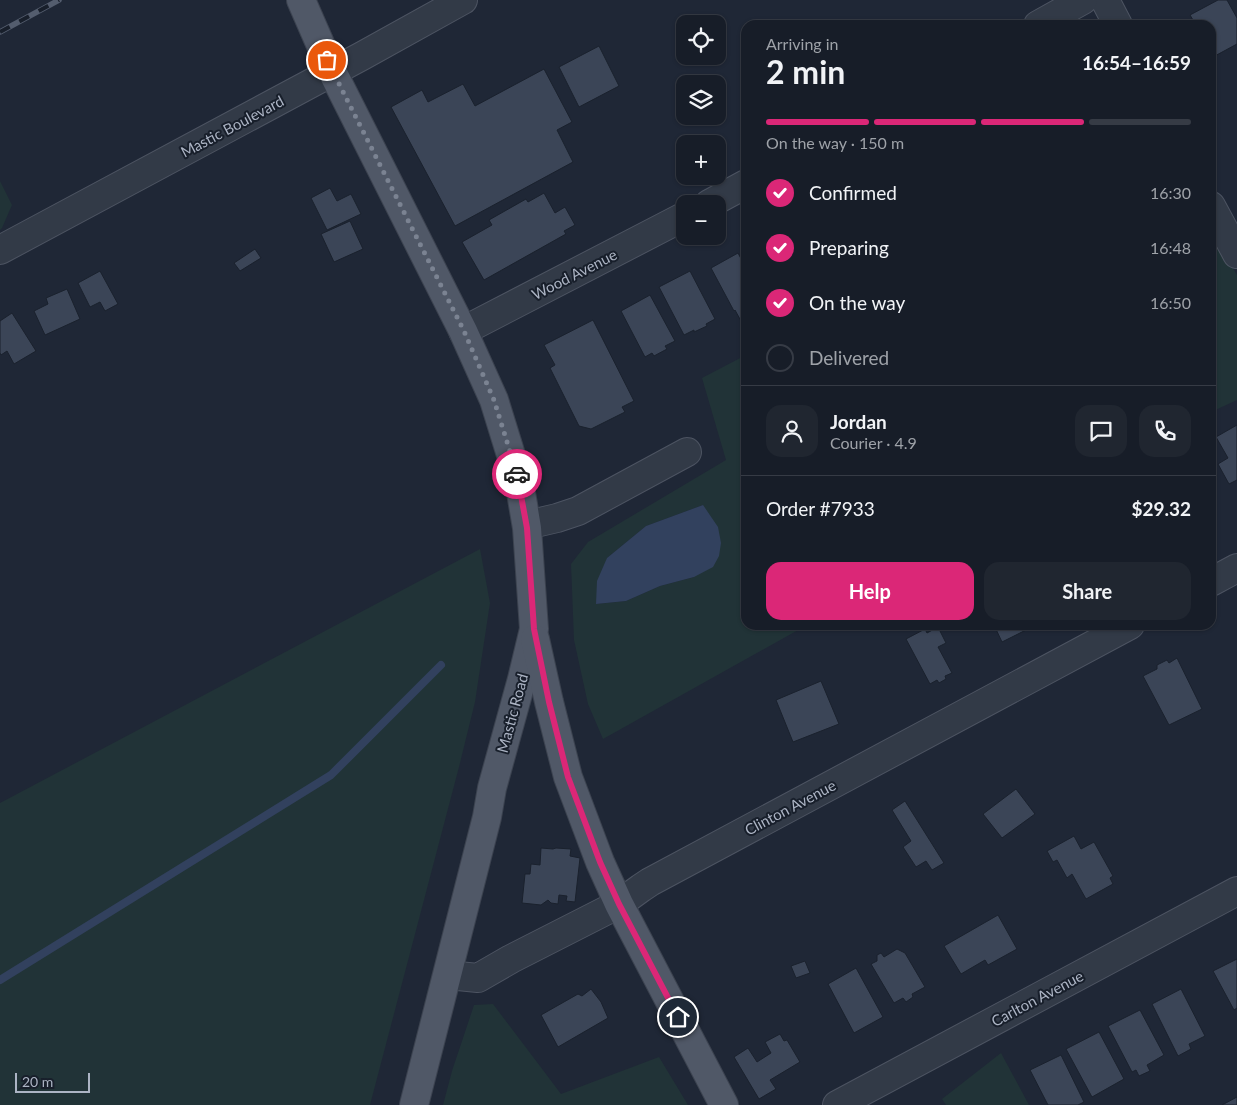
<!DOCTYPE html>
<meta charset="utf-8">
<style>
:root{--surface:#171d28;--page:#202630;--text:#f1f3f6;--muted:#9ea2a8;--line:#363b45;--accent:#db2777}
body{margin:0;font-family:Lato,sans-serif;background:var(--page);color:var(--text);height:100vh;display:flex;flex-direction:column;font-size:19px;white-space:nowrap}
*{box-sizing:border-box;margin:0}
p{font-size:16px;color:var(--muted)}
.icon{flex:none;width:28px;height:28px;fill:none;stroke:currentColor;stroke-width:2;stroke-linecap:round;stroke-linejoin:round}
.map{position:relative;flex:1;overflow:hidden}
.details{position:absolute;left:741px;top:20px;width:475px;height:610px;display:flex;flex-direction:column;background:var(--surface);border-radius:15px;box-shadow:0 1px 4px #0004,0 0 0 1px var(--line)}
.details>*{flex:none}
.fabs{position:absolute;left:676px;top:15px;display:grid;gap:10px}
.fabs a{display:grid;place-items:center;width:50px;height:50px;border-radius:10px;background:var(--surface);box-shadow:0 1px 4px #0004,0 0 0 1px var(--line);font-size:25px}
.scale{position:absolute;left:15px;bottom:12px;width:75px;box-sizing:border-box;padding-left:5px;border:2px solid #acb4c4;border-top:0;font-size:14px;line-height:18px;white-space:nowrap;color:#acb4c4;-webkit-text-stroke:4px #181f2b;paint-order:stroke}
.pin{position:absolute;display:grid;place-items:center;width:42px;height:42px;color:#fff;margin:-21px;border:2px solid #fff;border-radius:50%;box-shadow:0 1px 5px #0007}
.courier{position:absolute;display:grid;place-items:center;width:50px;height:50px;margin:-25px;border:4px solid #db2777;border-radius:50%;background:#fff;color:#222;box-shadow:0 1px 6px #0007}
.head em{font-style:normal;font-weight:700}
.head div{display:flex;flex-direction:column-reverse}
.head{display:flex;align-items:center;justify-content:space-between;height:85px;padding:0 25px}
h1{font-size:32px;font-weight:700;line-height:38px}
.bar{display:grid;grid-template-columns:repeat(4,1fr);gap:8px 5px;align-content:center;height:60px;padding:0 25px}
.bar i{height:6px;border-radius:4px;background:var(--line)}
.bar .selected{background:var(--accent)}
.bar p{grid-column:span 4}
.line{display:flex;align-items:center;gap:12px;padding:0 25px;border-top:1px solid var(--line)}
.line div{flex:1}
.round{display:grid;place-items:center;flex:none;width:52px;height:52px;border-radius:15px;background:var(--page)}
ol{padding:0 25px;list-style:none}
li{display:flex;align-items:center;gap:15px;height:55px}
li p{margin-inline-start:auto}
li .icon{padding:5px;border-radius:50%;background:var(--accent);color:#fff;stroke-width:4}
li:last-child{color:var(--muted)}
li i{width:28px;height:28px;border:2px solid var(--line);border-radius:50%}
.primary-button{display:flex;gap:10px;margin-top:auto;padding:10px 25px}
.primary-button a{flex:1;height:58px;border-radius:15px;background:var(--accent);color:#fff;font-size:20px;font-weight:700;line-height:58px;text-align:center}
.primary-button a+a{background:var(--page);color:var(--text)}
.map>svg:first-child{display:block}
.green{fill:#213337;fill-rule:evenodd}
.water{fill:#32415e}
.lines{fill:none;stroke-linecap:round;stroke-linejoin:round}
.stream{stroke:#32415e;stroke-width:8}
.building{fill:#3b4557;stroke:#1a212d}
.minor-casing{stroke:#4d5462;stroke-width:30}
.major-casing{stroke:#3c4350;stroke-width:30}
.minor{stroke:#323a47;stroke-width:28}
.major{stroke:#505867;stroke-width:28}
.rail-casing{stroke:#545d6e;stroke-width:5.5}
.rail{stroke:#181f2b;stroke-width:4;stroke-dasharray:11;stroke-linecap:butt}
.done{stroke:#7b8392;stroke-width:5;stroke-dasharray:0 9}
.route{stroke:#db2777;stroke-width:6}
.labels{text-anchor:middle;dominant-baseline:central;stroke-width:4;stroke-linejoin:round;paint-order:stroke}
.street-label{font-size:15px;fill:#acb4c4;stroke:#181f2b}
</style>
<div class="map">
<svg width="1237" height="1105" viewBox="0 0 1237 1105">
<rect width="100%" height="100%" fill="#1f2736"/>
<!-- green -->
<g class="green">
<polygon points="0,181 12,205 2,228 0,230"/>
<polygon points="1211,232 1237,275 1237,400 1211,412"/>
<path d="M746 355V625H807L603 739 588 704 574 640 571 564 588 542 726 460 702 378ZM703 505 694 577 660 586 626 601 596 604 607 558 646 526Z"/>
<polygon points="480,549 490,603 475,702 459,767 370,1105 0,1105 0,803"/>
<polygon points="493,1004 561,1094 659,1057 688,1105 443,1105 452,1071 474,1005"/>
<polygon points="1001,1053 1029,1105 946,1105 942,1099"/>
</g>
<!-- water -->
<polygon class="water" points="703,505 718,527 721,543 719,556 713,567 694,577 660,586 626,601 596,604 597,581 607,558 646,526"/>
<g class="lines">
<!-- stream -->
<polyline class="stream" points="0,980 331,775 441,665"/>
</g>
<!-- building -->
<g class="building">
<polygon points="1218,0 1227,0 1237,18 1237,44 1213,57 1211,53 1211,25 1196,25 1190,15"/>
<polygon points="599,46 619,86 579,107 559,67"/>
<polygon points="544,69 572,122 557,130 573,162 455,226 391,107 422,90 428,102 463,84 475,106"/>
<polygon points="330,188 337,201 351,194 361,214 327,230 311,198"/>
<polygon points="544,193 555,213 565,207 575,225 564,231 566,234 484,280 462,242 492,225 489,220 526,199 528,202"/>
<polygon points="350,221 363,249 334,262 321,234"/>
<polygon points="255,249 261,258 240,271 234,263"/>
<polygon points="738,253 746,268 746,318 741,321 735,310 734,311 711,268"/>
<polygon points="100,271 118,304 105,311 100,302 90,307 78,283"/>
<polygon points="690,271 715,319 706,324 707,326 694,332 694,330 684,335 659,287"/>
<polygon points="67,289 80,319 45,335 34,311 48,304 46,298"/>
<polygon points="650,295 675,341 665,346 667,349 654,356 652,353 645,357 621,311"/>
<polygon points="12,313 36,351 14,364 7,351 1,355 0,353 0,321"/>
<polygon points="593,320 634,401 622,407 625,412 591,429 579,426 550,368 555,365 544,345"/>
<polygon points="1237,425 1237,480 1229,484 1218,464 1228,458 1216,437"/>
<polygon points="994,625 1033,625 1034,626 1002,642"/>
<polygon points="938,627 946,643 938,647 952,673 945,676 946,679 939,683 937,680 930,684 906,639 925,629 927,633"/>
<polygon points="1177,658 1202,709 1169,725 1143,676 1157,669 1157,665 1167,660 1169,663"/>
<polygon points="821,681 839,724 793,742 776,700"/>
<polygon points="1016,789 1035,814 1002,838 983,814"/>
<polygon points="905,801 944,863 932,870 926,861 916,867 903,847 911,841 892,810"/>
<polygon points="1074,836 1081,849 1094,842 1113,876 1110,878 1113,884 1086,899 1072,874 1067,878 1057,860 1053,862 1047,851"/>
<polygon points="541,848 553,849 556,848 571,849 570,856 580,858 575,902 566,901 567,896 559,895 558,904 551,903 548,900 541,905 522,903 525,874 530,874 531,864 540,865"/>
<polygon points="998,915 1017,949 988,965 985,960 961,974 944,946"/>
<polygon points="897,949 905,953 925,987 912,994 913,997 906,1002 903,998 894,1003 871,964 877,961 877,955 881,953 884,957"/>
<polygon points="1237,959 1237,1008 1234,1010 1213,971"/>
<polygon points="805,961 810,973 796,978 791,966"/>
<polygon points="856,968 883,1017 854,1033 828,984"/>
<polygon points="591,989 601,1002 608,1018 558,1047 541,1015 578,994 582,996"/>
<polygon points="1181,989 1205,1036 1189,1044 1191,1049 1178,1056 1152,1004"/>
<polygon points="1140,1010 1164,1055 1147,1065 1150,1071 1139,1076 1136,1070 1132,1072 1108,1026"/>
<polygon points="1099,1032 1124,1079 1092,1097 1066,1049"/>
<polygon points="780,1034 784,1041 787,1040 800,1062 770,1080 776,1089 759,1099 734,1057 748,1048 757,1062 771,1053 765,1042"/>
<polygon points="1061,1055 1084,1102 1078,1105 1048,1105 1030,1070"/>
<polygon points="1237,1097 1237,1105 1222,1105"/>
</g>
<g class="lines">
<!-- minor casing -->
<g class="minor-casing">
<g id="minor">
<polyline points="1105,0 1118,25"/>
<polyline points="1038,25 1083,0"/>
<polyline points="709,204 746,184"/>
<polyline points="1211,206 1237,254"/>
<polyline points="0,250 362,56 463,0"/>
<polyline points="463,331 685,216"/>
<polyline points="527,525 557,518 578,511 687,452"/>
<polyline points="1211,582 1237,568"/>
<polyline points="448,975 478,978 511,959 619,904 641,888 650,882 1130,625"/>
<polyline points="837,1105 1237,891"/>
</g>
</g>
<!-- major casing -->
<g class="major-casing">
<g id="major">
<polyline points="301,0 332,71 463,331 494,400 519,481 527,528 534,629 522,679 492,788 487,817 414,1105"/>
<polyline points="535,639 549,702 568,777 600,862 619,904 724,1105"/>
</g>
</g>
<!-- minor -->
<use href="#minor" class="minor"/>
<!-- major -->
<use href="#major" class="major"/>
<!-- rail casing -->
<g class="rail-casing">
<polyline id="rail" points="0,32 59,0"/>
</g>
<!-- rail -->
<use href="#rail" class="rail"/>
</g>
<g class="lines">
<!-- done -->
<polyline class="done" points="327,60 464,331 494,400 517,474"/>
<!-- route -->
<polyline class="route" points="517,474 527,528 534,629 549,702 568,777 600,862 619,904 678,1017"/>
</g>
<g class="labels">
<!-- street labels -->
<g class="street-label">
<text transform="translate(232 126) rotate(-28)">Mastic Boulevard</text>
<text transform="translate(574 274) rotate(-27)">Wood Avenue</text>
<text transform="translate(512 713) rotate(-75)">Mastic Road</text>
<text transform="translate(790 807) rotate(-28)">Clinton Avenue</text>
<text transform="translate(1037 998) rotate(-28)">Carlton Avenue</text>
</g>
</g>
</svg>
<div class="fabs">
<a><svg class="icon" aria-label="locate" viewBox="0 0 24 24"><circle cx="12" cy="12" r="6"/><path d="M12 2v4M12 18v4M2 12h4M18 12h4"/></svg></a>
<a><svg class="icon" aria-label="layers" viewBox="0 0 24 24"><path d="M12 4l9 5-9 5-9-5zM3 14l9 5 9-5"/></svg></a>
<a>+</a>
<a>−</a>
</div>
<div class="scale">20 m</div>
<div class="pin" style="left:327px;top:60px;background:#ea580c"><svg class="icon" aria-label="bag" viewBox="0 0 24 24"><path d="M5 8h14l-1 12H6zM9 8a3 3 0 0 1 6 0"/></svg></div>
<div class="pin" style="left:678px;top:1017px;background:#1f2937"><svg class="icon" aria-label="home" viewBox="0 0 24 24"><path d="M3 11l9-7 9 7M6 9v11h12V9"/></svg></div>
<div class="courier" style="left:517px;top:474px"><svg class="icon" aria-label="car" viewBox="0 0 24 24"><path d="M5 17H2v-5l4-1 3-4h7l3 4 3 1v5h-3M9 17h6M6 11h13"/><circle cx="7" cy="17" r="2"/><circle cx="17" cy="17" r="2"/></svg></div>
<section class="details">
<div class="head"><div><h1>2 min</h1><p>Arriving in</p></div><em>16:54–16:59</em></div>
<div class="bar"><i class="selected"></i><i class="selected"></i><i class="selected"></i><i></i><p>On the way · 150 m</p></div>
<ol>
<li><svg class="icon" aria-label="check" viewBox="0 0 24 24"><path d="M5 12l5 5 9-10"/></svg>Confirmed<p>16:30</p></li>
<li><svg class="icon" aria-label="check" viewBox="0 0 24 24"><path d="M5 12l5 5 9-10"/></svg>Preparing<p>16:48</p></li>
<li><svg class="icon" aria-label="check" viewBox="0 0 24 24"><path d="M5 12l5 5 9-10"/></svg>On the way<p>16:50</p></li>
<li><i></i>Delivered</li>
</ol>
<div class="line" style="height:90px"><a class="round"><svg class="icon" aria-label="person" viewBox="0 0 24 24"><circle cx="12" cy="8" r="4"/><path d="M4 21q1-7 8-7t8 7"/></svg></a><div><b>Jordan</b><p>Courier · 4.9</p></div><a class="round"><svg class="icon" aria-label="chat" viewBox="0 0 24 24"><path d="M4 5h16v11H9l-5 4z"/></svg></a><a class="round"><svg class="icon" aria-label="phone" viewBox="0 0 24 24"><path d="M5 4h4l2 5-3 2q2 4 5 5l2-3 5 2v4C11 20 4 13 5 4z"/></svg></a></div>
<div class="line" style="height:65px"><div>Order #7933</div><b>$29.32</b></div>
<div class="primary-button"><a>Help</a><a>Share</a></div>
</section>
</div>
